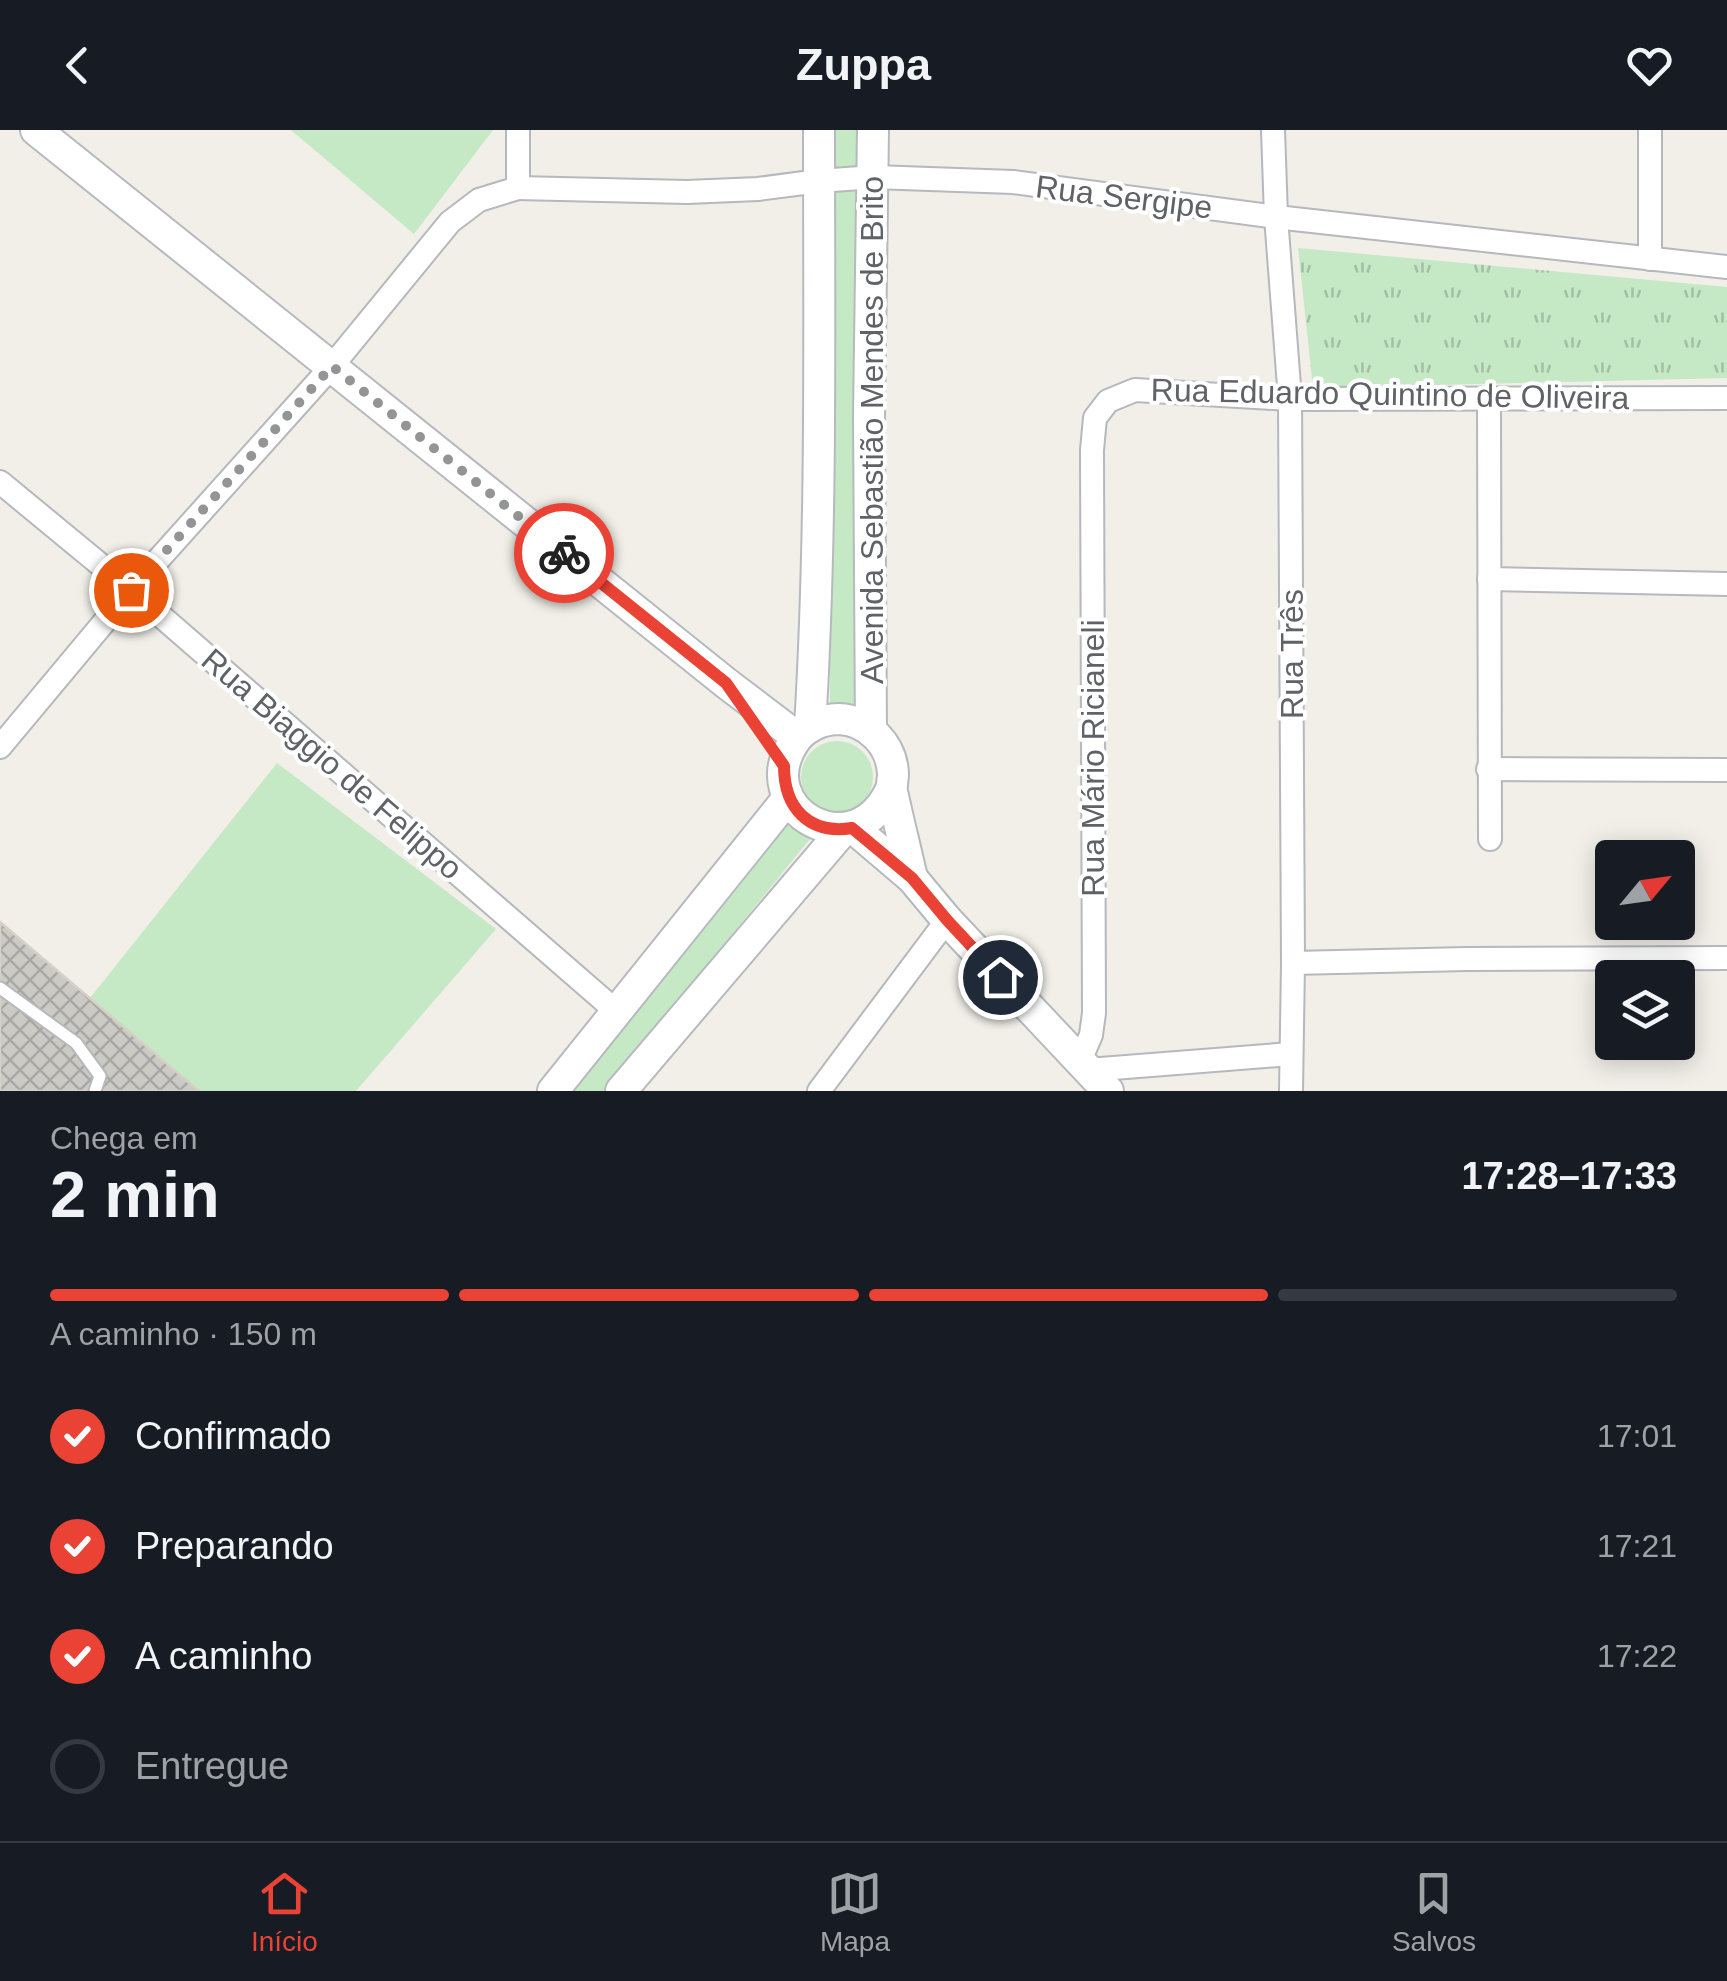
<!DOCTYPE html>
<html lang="pt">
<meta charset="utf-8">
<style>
:root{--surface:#171b24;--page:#20242c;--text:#f1f3f6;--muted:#9ea1a6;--line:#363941;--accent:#ea4335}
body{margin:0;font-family:Helvetica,sans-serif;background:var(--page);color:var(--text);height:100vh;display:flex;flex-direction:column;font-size:38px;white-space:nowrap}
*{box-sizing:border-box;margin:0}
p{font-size:32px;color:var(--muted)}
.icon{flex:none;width:55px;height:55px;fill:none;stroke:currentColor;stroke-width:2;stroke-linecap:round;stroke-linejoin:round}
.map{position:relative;height:961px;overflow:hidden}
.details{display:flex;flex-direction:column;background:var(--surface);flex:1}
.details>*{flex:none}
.needle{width:65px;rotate:61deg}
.controls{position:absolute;left:1595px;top:710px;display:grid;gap:20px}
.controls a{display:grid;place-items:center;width:100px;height:100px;border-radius:10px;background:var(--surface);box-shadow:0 5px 25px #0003;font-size:50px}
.pin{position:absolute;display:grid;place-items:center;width:85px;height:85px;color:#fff;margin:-42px;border:5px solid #fff;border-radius:50%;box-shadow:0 2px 10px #0007}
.courier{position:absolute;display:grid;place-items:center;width:100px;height:100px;margin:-50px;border:8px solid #ea4335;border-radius:50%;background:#fff;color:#222;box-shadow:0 2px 12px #0007}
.headline em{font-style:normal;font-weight:600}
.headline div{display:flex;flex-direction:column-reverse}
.headline{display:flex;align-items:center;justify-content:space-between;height:170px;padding:0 50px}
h1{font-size:65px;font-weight:600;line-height:75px}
.bar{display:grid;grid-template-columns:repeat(4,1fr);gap:15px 10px;align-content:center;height:120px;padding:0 50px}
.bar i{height:12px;border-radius:8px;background:var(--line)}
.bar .active{background:var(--accent)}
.bar p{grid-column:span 4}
ol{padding:0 50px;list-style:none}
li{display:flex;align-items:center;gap:30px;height:110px}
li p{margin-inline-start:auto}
li .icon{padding:10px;border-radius:50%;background:var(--accent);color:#fff;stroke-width:4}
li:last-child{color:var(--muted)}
li i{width:55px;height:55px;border:5px solid var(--line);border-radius:50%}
header{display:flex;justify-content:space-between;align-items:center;height:130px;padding:0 50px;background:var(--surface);font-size:45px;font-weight:600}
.tabs{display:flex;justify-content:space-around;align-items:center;height:140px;border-top:2px solid var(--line);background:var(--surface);font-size:28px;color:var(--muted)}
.tabs a{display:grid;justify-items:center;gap:5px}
.tabs .active{color:var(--accent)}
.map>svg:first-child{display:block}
.green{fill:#c5e8c5}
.park{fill:url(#park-tufts)}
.building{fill:url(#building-cross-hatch);stroke:#d6d1c6;stroke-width:2.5}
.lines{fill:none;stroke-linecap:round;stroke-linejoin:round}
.lane-casing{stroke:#b5b8bc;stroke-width:15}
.street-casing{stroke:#b5b8bc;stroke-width:26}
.secondary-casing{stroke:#b6babf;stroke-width:34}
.lane{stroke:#fff;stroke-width:11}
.street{stroke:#fff;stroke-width:22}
.secondary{stroke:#fff;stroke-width:30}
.done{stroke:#929495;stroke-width:10;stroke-dasharray:0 18}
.route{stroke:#ea4335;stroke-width:12}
.labels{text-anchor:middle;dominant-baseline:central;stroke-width:8;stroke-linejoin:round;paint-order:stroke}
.street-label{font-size:32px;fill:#5f6368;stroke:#fff}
</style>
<header><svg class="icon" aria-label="back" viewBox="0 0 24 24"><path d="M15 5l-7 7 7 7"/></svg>Zuppa<svg class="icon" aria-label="heart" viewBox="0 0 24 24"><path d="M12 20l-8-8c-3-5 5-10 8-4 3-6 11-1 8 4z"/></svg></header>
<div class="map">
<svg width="1727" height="961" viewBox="0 0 1727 961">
<defs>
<pattern id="park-tufts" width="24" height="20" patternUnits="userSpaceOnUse" patternTransform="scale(2.5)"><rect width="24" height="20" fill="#c5e8c5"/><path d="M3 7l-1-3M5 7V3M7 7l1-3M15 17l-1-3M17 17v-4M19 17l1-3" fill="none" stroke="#a3c0a4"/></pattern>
<pattern id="building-cross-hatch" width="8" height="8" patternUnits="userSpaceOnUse" patternTransform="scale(2.5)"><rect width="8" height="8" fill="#cccac5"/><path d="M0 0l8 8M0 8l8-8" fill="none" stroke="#a9a8a4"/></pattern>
</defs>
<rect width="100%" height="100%" fill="#f1efe8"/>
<!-- green -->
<g class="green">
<polygon points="291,0 493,0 414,104"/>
<polygon points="827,0 860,0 862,575 830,574"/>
<circle cx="837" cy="647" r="36"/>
<polygon points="277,633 496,799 356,961 199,961 90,868"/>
<polygon points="792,684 814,704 604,961 570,961"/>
</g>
<!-- park -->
<polygon class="park" points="1298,118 1727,157 1727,248 1313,258"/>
<!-- building -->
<polygon class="building" points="0,792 199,961 0,961"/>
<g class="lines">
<!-- lane casing -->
<g class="lane-casing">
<polyline id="lane" points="0,858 76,913 100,946 95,961"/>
</g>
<!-- street casing -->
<g class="street-casing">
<g id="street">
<polyline points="1273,0 1276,87 1290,269 1293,833 1291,961"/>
<polyline points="1650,0 1650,129"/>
<polyline points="518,58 687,62 758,59 819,51 874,47 1013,52 1276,87 1727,137"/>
<polyline points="1489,269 1490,709"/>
<polyline points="0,352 131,460 616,881"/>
<polyline points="1489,449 1727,454"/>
<polyline points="0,617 131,460 332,236 450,92 479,70 518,58 518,0"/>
<polyline points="1488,639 1727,640"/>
<polyline points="1293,833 1467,829 1727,828"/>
<polyline points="1079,933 1091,905 1094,883 1092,320 1095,288 1108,271 1135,260 1290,269 1727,268"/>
<polyline points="1088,940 1291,924"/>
<polyline points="819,961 947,790"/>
</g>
</g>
<!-- secondary casing -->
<g class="secondary-casing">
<g id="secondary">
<polyline points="36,0 726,553 797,607"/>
<path d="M810 597C822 398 819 199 819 0"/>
<polyline points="871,601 869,285 873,0"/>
<path d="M891 659C855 740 749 680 794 612 803 598 821 589 839 589 868 590 892 615 893 644 893 652 890 658 893 666 899 694 906 721 912 748"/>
<polyline points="852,697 912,748 947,790 1108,961"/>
<polyline points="553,961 788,668"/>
<polyline points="621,961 844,699"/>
</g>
</g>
<!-- lane -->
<use href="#lane" class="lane"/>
<!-- street -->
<use href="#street" class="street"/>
<!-- secondary -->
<use href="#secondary" class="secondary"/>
</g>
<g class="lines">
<!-- done -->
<polyline class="done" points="131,460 332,236 564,423"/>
<!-- route -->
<path class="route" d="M564 423 726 553 784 636C784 678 809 705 852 698L912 748 947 790 1000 847"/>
</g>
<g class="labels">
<!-- street labels -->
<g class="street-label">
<text transform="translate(1124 67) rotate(7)">Rua Sergipe</text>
<text transform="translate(1390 264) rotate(1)">Rua Eduardo Quintino de Oliveira</text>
<text transform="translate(872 300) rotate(-90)">Avenida Sebastião Mendes de Brito</text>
<text transform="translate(1292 524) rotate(-90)">Rua Três</text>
<text transform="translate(1093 628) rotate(-90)">Rua Mário Ricianeli</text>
<text transform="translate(332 634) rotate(41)">Rua Biaggio de Felippo</text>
</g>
</g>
</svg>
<div class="controls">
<a><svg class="needle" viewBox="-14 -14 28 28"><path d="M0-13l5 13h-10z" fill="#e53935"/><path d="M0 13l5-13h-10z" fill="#9ea1a6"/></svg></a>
<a><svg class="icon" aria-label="layers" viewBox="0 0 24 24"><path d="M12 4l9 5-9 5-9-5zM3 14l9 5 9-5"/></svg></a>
</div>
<div class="pin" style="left:131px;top:460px;background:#ea580c"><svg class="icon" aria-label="bag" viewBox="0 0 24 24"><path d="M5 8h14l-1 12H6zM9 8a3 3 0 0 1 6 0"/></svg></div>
<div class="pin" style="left:1000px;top:847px;background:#1f2937"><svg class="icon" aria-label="home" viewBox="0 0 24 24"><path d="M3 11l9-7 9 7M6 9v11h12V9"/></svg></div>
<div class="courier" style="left:564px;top:423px"><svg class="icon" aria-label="bike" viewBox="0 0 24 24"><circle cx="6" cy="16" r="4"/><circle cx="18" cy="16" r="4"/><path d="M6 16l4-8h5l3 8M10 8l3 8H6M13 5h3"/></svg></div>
</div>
<section class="details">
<div class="headline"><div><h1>2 min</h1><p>Chega em</p></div><em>17:28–17:33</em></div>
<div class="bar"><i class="active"></i><i class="active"></i><i class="active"></i><i></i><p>A caminho · 150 m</p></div>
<ol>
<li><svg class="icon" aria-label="check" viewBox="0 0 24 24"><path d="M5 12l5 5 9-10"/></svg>Confirmado<p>17:01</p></li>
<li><svg class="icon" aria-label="check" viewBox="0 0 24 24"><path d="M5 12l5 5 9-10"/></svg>Preparando<p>17:21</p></li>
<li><svg class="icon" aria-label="check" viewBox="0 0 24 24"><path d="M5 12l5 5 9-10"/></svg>A caminho<p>17:22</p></li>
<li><i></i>Entregue</li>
</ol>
</section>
<nav class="tabs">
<a class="active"><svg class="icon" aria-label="home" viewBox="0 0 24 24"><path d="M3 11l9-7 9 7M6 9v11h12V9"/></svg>Início</a>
<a><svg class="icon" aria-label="map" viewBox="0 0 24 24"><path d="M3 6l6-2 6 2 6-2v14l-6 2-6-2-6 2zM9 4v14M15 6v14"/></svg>Mapa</a>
<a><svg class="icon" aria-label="saved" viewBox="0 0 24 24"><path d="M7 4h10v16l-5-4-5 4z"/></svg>Salvos</a>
</nav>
